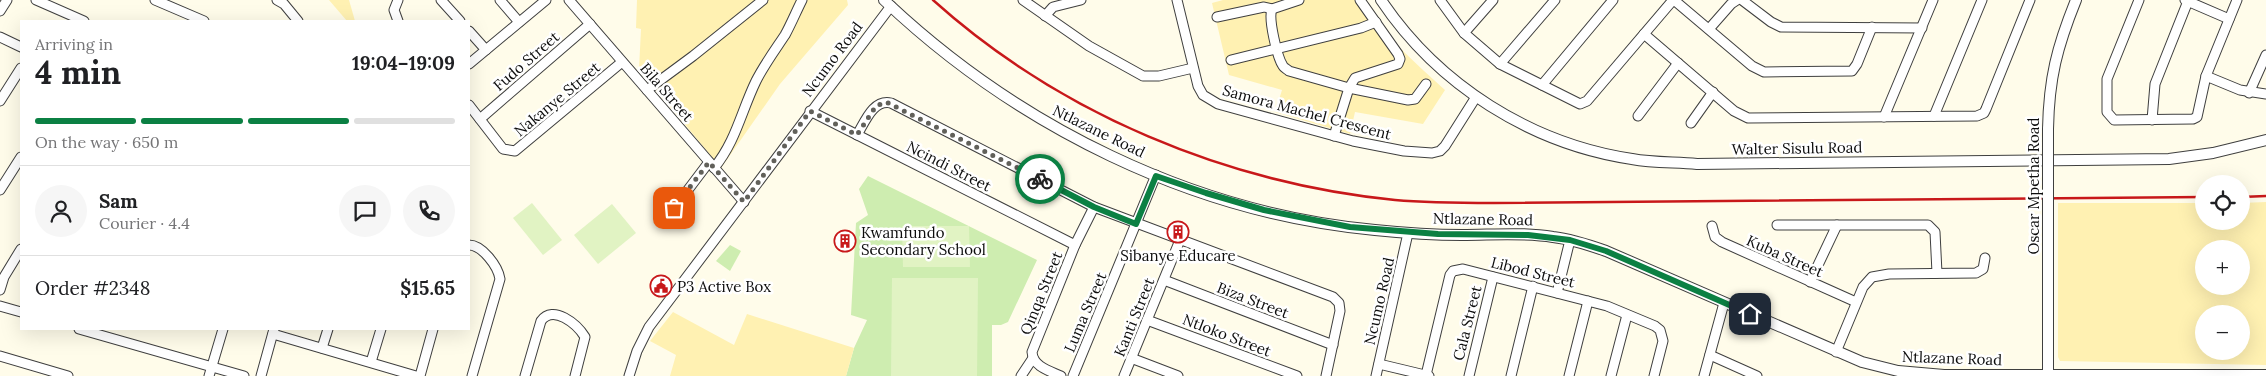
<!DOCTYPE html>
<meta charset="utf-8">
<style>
:root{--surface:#fff;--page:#f6f6f6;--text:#202124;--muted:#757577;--line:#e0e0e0;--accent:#0b8043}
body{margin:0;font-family:Lora,serif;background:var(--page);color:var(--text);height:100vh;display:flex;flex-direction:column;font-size:19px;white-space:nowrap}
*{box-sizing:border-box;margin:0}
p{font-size:16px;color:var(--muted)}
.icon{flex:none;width:28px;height:28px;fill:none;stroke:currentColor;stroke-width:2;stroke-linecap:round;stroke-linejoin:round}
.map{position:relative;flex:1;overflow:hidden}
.details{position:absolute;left:20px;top:20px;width:450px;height:310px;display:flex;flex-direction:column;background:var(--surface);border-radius:0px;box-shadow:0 5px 20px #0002}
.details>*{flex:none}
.buttons{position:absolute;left:2195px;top:175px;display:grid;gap:10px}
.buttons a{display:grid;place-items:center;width:55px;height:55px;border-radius:50%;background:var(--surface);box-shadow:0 5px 20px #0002;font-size:25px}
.pin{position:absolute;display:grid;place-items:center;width:42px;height:42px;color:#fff;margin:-21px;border-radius:10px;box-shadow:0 2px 8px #0006}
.courier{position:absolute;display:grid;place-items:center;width:50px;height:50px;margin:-25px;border:4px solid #0b8043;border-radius:50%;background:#fff;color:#222;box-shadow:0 1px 6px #0007}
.summary em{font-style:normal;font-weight:800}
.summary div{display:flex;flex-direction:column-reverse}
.summary{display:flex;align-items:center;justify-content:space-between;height:85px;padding:0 15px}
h1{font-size:32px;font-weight:800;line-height:38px}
.bar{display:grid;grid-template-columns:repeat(4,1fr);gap:8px 5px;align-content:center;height:60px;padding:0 15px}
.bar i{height:6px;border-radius:4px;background:var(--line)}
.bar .selected{background:var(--accent)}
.bar p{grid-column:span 4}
.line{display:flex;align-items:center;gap:12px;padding:0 15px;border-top:1px solid var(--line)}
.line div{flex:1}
.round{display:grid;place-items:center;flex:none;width:52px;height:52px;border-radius:26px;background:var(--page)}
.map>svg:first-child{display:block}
.green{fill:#ceedb0}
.sand{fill:#fff1b2;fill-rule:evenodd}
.pitch{fill:#e1f3c3}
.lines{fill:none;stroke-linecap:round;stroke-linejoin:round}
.minor-casing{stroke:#3f3f3f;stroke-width:11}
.tertiary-casing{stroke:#3f3f3f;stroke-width:12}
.minor{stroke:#fff;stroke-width:9}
.tertiary{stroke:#fff;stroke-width:10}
.rail{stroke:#c8181a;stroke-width:2.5}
.tertiary-bridge-casing{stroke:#3f3f3f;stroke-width:12;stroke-linecap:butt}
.tertiary-bridge{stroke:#fff;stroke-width:10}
.done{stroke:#61605a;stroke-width:5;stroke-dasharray:0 9}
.route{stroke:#0b8043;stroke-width:6}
.labels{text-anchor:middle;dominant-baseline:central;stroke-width:5;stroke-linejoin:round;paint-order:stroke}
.street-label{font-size:15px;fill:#0c0c0c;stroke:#fff}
.poi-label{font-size:15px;fill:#0c0c0c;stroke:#fff;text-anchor:start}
</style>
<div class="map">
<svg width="2266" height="376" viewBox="0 0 2266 376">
<rect width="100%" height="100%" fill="#fffcea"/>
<!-- green -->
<g class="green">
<polygon points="868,176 1037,260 1008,322 1001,325 992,325 992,376 846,376 854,348 867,320 851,315 856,223 868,215 859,189"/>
<polygon points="730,245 741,251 730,271 716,261"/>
</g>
<!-- sand -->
<g class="sand">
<polygon points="329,0 349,0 355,21 347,21"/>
<polygon points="637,0 847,0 848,5 780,84 721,168 639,69 641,29 636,28"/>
<path d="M1223 0H1362C1377 30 1420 67 1445 90L1423 124 1355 112 1350 134 1275 112 1282 90 1229 75 1212 3Z"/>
<path d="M2266 202V365L2060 361 2058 357V203H2204V221H2241V203ZM2204 249H2241V286H2204ZM2204 314H2241V351H2204Z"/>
<polygon points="673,312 734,345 747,314 854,348 846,376 670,376 676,355 650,341"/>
</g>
<!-- pitch -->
<g class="pitch">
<polygon points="532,203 562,240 543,255 513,218"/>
<polygon points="612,204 636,233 598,264 574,235"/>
<polygon points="902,226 969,226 970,267 903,267"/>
<polygon points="892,278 978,278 977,376 891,376"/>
</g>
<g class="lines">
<!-- minor casing -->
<g class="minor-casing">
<g id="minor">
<polyline points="36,0 84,21"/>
<polyline points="155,0 204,21"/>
<polyline points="277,0 284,4 298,21"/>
<polyline points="441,0 460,21"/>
<polyline points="500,0 519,22"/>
<polyline points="569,0 744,202"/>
<polyline points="1023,0 1089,46 1143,76 1159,76 1193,68"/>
<polyline points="1177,0 1198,86 1203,95 1218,104 1353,141 1404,151 1432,153 1440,151 1445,146 1476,97"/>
<polyline points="1440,0 1464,33 1500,64 1580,104 1587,101 1673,0"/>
<polyline points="1674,0 1752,66 1764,72 1852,71 1857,64 1872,27"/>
<polyline points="1742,0 1771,22 1781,27 1922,28"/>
<polyline points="2139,0 2107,79 2107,112 2114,120 2193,119 2197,117 2206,76 2237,0"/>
<polyline points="2185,0 2229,19"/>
<path d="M1272 9C1268 18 1277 57 1283 66 1284 68 1287 69 1289 71L1349 88 1408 100 1415 99 1426 84"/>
<polyline points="0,11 7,0"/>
<polyline points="1045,16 1053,7 1081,0"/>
<polyline points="1217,17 1264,7 1272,9 1299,0"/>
<polyline points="398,21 394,10 398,0"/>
<polyline points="1709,29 1731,4 1737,0"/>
<polyline points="469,31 486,50"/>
<polyline points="1464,33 1493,0"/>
<polyline points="1644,34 1734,111 1748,118 1977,116 1984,113 1986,109 2030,0"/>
<polyline points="0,37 21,47"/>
<polyline points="1231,60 1361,28 1376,22"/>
<polyline points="469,64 546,0"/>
<polyline points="1500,64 1555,0"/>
<polyline points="2206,76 2240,90 2266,94"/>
<polyline points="1542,85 1613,0"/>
<polyline points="647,90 693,56 763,0"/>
<polyline points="2249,93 2266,55"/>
<polyline points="0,101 21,68"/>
<polyline points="469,105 503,149 515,151 622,62"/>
<polyline points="810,111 1075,245"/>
<polyline points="1638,116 1678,63"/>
<polyline points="1934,116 1982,0"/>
<polyline points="1884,117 1933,0"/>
<polyline points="480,119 590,24"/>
<polyline points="2152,120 2155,84 2188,1"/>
<polyline points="1691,123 1713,92"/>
<path d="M857 135C865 122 873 99 891 103L1094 207 1333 297 1339 303 1340 311 1326 376"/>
<polyline points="1334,136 1349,88 1355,78 1398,64 1400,59 1398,54 1360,0"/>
<path d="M714 168C736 141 741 112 756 81 764 65 775 50 785 35 791 24 796 12 802 0"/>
<polyline points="0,190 21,157"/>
<polyline points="663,206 669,209 675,207 709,162"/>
<polyline points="1777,225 1928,225 1935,232 1937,273"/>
<polyline points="1712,226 1715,237 1722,242 1856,302"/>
<path d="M469 245C482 245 498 266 500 279L472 376"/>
<polyline points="1164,280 1333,345"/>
<polyline points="1810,282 1837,225"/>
<polyline points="0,290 4,277 21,249"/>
<polyline points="1557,293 1570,240"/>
<polyline points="0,306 21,312"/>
<polyline points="1147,320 1297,376"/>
<polyline points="79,329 244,376"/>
<polyline points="273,334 416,376"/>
<polyline points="322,348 328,329"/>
<polyline points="1836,352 1863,287 1872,277 1889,274 1976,273 1983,269 1985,258"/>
<polyline points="1710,355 1757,376"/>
<polyline points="0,356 68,376"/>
<polyline points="1131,358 1178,376"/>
<polyline points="371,362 381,329"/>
<polyline points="1379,364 1429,376"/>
<polyline points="1426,375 1450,275 1453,271 1463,269 1607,306 1655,326 1660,330 1663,341 1654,376"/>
<polyline points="209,376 223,329"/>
<polyline points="261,376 274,329"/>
<polyline points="420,376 433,329"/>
<path d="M525 376 541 321C553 304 577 324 585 337L575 376"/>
<polyline points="629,376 637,351 649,327 891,6"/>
<polyline points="1021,376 1033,358"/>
<path d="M1061 376C1050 371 1033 367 1032 352L1075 245 1094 207"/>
<polyline points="1073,376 1156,175"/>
<polyline points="1124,376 1180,240"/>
<polyline points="1376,376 1408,233"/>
<polyline points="1469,376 1493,277"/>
<polyline points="1511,376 1533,286"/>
<polyline points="1569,376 1588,301"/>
<polyline points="1611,376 1627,315"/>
<polyline points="1704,376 1724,303"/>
</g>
</g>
<!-- tertiary casing -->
<g class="tertiary-casing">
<g id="tertiary">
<path d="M884 0C1017 126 1192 213 1375 230 1404 233 1433 235 1462 235 1492 235 1523 232 1553 237 1571 239 1589 245 1606 251L1862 362 1898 371 1944 375H2266"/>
<path d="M1381 0C1438 85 1531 144 1632 159 1653 163 1675 162 1697 164L2169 159 2213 153 2266 140"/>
<path d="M2048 129C2049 78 2057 47 2076 0"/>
<polyline points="2048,376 2048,215"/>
</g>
</g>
<!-- minor -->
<use href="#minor" class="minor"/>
<!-- tertiary -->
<use href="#tertiary" class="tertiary"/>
<!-- rail -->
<g class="rail">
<path d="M933 0C1060 114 1226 183 1395 200 1428 203 1461 203 1494 203L2204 197"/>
<polyline points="2241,197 2266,196"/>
</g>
<!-- tertiary-bridge casing -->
<g class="tertiary-bridge-casing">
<polyline id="tertiary-bridge" points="2048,215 2048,129"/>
</g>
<!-- tertiary-bridge -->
<use href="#tertiary-bridge" class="tertiary-bridge"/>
</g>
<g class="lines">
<!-- done -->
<polyline class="done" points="674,208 709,162 744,202 810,111 857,135 876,106 886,102 1040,179"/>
<!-- route -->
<polyline class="route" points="1040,179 1094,207 1136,224 1156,176 1206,193 1264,210 1350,227 1438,234 1528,235 1570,240 1606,251 1750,314"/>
</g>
<!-- icons -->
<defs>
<g id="building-ring" transform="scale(1.125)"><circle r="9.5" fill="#fff" stroke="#c8181a" stroke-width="1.5"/><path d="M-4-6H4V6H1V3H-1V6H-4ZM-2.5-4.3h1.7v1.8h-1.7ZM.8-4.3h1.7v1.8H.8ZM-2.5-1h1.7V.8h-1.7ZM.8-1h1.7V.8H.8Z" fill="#c8181a"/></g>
<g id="civic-ring" transform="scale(1.125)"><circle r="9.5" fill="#fff" stroke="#c8181a" stroke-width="1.5"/><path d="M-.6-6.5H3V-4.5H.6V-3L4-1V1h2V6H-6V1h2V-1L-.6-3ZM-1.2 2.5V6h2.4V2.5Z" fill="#c8181a"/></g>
</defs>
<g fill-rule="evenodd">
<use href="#building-ring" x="1178" y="232"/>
<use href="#building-ring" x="845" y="241"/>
<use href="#civic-ring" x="661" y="286"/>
</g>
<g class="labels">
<!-- street labels -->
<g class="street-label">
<text transform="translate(832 59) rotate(-53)">Ncumo Road</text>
<text transform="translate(526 61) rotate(-41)">Fudo Street</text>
<text transform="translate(667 92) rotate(49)">Bila Street</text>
<text transform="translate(557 99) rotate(-40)">Nakanye Street</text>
<text transform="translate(1307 112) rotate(15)">Samora Machel Crescent</text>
<text transform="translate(1099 131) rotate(26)">Ntlazane Road</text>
<text transform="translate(1797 148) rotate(-1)">Walter Sisulu Road</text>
<text transform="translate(949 166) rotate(27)">Ncindi Street</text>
<text transform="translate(2033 186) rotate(-90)">Oscar Mpetha Road</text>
<text transform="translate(1483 219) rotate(1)">Ntlazane Road</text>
<text transform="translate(1785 256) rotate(24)">Kuba Street</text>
<text transform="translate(1533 272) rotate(14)">Libod Street</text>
<text transform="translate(1041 293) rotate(-68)">Qinqa Street</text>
<text transform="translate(1253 300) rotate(21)">Biza Street</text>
<text transform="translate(1379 301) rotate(-77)">Ncumo Road</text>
<text transform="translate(1085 312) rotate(-67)">Luma Street</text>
<text transform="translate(1134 317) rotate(-68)">Kanti Street</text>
<text transform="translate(1467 323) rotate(-76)">Cala Street</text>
<text transform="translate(1227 335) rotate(21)">Ntloko Street</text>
<text transform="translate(1952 358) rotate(2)">Ntlazane Road</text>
</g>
<!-- poi labels -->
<g class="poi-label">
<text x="861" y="232">Kwamfundo<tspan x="861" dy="17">Secondary School</tspan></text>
<text x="1178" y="255" text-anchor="middle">Sibanye Educare</text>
<text x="677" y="286">P3 Active Box</text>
</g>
</g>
</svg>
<div class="buttons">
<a><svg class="icon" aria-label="locate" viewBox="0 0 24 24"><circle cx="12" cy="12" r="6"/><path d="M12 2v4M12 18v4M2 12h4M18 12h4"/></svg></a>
<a>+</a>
<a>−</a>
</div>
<div class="pin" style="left:674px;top:208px;background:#ea580c"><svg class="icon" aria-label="bag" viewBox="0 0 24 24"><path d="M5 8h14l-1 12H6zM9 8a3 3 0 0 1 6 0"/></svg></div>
<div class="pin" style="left:1750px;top:314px;background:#1f2937"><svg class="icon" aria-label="home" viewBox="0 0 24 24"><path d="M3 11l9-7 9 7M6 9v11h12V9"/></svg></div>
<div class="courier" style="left:1040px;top:179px"><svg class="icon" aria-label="bike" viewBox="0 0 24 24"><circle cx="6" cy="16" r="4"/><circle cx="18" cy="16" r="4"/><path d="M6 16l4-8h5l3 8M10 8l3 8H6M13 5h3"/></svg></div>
<section class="details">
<div class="summary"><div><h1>4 min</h1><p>Arriving in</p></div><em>19:04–19:09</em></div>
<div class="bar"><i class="selected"></i><i class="selected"></i><i class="selected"></i><i></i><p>On the way · 650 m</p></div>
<div class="line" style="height:90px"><a class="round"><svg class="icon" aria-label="person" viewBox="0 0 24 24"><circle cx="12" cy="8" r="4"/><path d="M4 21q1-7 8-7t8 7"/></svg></a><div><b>Sam</b><p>Courier · 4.4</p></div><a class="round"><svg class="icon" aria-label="chat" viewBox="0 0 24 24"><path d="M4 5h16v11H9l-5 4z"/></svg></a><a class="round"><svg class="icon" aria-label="phone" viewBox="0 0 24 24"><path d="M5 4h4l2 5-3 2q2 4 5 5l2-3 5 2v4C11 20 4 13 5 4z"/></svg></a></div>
<div class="line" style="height:65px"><div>Order #2348</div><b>$15.65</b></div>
</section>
</div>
